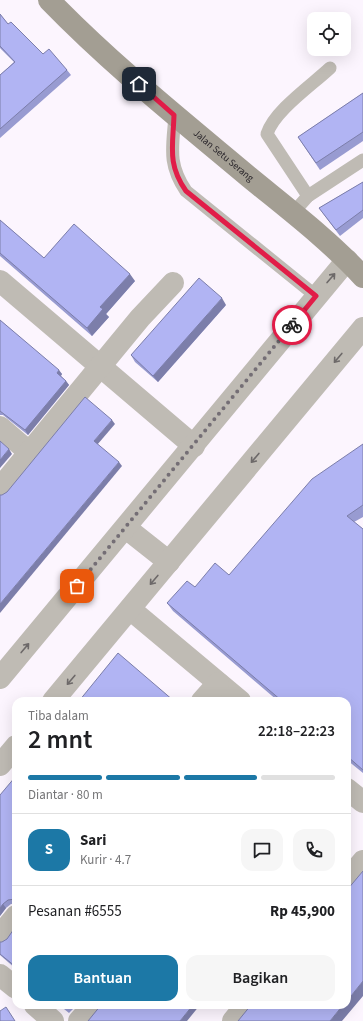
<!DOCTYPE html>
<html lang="id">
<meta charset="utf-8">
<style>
:root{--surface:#fff;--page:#f6f6f6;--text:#202124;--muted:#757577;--line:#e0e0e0;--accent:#1c78a6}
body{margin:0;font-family:"Source Sans 3",sans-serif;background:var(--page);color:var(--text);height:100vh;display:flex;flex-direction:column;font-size:15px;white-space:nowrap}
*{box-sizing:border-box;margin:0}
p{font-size:13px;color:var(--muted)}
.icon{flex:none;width:22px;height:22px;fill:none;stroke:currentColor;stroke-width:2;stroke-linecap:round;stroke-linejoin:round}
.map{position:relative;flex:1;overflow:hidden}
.panel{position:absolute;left:12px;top:697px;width:339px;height:312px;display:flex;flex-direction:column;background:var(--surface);border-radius:12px;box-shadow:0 4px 16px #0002}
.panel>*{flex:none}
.buttons{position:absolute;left:307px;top:12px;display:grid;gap:8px}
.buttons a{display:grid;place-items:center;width:44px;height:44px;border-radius:8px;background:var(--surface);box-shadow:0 4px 16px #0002;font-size:20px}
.pin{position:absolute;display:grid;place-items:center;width:34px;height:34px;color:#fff;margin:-17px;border-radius:8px;box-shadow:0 2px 6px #0006}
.courier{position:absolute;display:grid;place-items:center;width:40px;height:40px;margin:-20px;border:3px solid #e11d48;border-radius:50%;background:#fff;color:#222;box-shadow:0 1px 5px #0007}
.headline em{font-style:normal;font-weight:600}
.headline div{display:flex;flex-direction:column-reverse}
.headline{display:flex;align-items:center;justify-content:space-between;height:68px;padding:0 16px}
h1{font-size:26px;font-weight:600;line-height:30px}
.bar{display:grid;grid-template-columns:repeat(4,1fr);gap:6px 4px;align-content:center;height:48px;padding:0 16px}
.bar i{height:5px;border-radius:3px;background:var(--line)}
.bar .current{background:var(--accent)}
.bar p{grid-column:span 4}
.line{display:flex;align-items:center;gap:10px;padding:0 16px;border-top:1px solid var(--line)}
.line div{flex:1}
.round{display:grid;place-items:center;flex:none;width:42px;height:42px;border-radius:12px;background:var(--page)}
.action{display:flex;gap:8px;margin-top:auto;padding:8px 16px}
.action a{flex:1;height:46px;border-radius:12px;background:var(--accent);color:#fff;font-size:16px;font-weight:600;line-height:46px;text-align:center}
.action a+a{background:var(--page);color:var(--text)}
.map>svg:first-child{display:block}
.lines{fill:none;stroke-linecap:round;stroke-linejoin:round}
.lane{stroke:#bfbbb4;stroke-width:13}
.street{stroke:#bfbbb4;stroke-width:22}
.secondary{stroke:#a39e93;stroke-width:22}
.wall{fill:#989bd1}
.shaded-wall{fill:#7c7eaa}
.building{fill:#b1b4f3;stroke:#7c7eaa}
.oneway{stroke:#6d6969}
.done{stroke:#746e75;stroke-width:4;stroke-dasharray:0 7.2}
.route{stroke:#e11d48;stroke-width:5}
.labels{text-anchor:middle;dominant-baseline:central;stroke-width:3.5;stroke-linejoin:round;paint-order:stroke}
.street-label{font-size:10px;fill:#2a262b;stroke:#fff}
</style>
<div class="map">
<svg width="363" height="1021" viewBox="0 0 363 1021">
<rect width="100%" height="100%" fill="#fcf5fe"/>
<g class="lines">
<!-- lane -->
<g class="lane">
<path d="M175 115C173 146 167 163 186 191L316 296"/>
<path d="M308 196 267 134C274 111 312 85 330 68"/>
<polyline points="293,213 308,196 363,160"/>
</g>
<!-- street -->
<g class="street">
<polyline points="0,281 194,446"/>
<polyline points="0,427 29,452"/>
<polyline points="0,488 140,318 173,283"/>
<polyline points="126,528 169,562"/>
<polyline points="130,609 240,701"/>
<polyline points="0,678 347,260"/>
<polyline points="53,701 363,328"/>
<polyline points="202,701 218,683"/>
<polyline points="0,765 16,746"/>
<polyline points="347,789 363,802"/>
<polyline points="347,880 363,861"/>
<polyline points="0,935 16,916"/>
<polyline points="0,975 16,988"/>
<polyline points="35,1005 53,1021"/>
<polyline points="79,1021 93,1005"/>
<polyline points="233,1021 246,1005"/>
</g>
<!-- secondary -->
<path class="secondary" id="s1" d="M49 0C111 64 181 120 249 177 288 209 329 240 363 277"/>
</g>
<!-- wall -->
<g class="wall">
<polygon points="0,14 8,24 43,54 67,70 71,75 0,138 0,75 14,62 0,48"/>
<polygon points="363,93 363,141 320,170 298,137"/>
<polygon points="363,182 363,218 340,236 319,208"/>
<polygon points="0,220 44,258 135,281 106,314 109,317 92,336 0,256"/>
<polygon points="226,305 158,382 135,362 131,355"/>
<polygon points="0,320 62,374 61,376 66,381 69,385 28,435 3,415 0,415"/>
<polygon points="363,444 363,517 354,522 363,529 363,773 347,760 347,701 278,701 173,611 167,603 195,587 229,575"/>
<polygon points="16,776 16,904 11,904 6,908 0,916"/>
<polygon points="16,926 16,969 0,955 0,942 2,942 7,939"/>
<polygon points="59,1005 77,1005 69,1013"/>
</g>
<!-- shaded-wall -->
<g class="shaded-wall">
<polygon points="130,274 135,281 106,314 109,317 92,336 87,328 100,307"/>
<polygon points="222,298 226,305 158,382 153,376"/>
<polygon points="59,370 62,374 60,377 57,373"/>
<polygon points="66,381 69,385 28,435 25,430"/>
<polygon points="112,420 115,424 97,445 94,441"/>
<polygon points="9,449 12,454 0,468 0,460"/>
<polygon points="119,462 122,466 0,613 0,604"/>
<polygon points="3,904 6,908 0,916 0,908"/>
<polygon points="363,981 363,996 342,1021 330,1021 343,1005 347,1005 347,1001"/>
<polygon points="193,1005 200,1005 187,1021 180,1021"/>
</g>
<!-- building -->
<g class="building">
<polygon points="0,14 8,24 11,22 43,54 49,49 67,70 0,129 0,75 15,62 0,46"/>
<polygon points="363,93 363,132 316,163 298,137"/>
<polygon points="363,182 363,210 336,230 319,208"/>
<polygon points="0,220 44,258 74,224 130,274 100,307 103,309 87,328 0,253"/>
<polygon points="199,278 222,298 153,376 131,355"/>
<polygon points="0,320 59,370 57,373 66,381 25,430 0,411"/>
<polygon points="85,397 112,420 94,441 119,462 0,604 0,495 2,495 7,492"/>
<polygon points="0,441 9,449 0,460"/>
<polygon points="363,444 363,505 347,516 363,529 363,770 347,756 347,701 282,701 167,603 187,581 195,587 215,563 229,575 312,479"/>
<polygon points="118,653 174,701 79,701"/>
<polygon points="16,776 16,900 15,899 8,900 3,904 0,908 0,795"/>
<polygon points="363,871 363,981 347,1001 347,890"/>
<polygon points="16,926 16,967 0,954 0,942 2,942 7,939"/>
<polygon points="62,1005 70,1005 66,1009"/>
<polygon points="101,1005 193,1005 180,1021 88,1021"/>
<polygon points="251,1005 343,1005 330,1021 238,1021"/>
<polygon points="6,1007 15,1021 0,1021 0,1011"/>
</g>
<!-- one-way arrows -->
<defs><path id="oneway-shaft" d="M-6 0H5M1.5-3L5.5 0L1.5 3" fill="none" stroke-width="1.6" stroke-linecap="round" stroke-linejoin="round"/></defs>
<g class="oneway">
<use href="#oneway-shaft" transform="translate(331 278) rotate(-49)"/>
<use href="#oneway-shaft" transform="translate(338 358) rotate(130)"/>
<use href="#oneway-shaft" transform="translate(255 458) rotate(130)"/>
<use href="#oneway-shaft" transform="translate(154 580) rotate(130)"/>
<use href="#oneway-shaft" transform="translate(25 648) rotate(-50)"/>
<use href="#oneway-shaft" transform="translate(71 680) rotate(130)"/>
</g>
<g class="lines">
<!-- done -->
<polyline class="done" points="77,586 292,325"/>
<!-- route -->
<path class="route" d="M139 84 174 115C173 146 167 164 186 191L316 296 292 325"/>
</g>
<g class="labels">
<!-- street labels -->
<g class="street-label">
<text stroke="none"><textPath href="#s1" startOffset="234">Jalan Setu Serang</textPath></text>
</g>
</g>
</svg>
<div class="buttons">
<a><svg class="icon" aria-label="locate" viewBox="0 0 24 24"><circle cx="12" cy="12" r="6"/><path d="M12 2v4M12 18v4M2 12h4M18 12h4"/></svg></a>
</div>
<div class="pin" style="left:77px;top:586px;background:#ea580c"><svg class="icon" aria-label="bag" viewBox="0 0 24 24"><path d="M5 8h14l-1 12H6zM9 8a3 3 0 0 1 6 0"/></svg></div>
<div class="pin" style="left:139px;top:84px;background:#1f2937"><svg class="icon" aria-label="home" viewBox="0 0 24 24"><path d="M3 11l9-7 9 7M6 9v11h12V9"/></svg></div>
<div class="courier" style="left:292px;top:325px"><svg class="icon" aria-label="bike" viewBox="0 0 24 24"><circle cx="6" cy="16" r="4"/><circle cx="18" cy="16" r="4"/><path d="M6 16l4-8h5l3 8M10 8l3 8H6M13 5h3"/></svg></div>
<section class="panel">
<div class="headline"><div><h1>2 mnt</h1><p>Tiba dalam</p></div><em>22:18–22:23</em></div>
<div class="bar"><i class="current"></i><i class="current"></i><i class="current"></i><i></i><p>Diantar · 80 m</p></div>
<div class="line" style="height:72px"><b class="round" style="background:var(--accent);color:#fff">S</b><div><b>Sari</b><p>Kurir · 4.7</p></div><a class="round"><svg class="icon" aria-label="chat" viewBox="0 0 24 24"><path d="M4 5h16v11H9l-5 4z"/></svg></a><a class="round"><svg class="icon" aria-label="phone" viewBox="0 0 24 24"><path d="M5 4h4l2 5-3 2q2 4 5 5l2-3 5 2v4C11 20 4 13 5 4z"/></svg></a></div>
<div class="line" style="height:52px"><div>Pesanan #6555</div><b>Rp 45,900</b></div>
<div class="action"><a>Bantuan</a><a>Bagikan</a></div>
</section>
</div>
